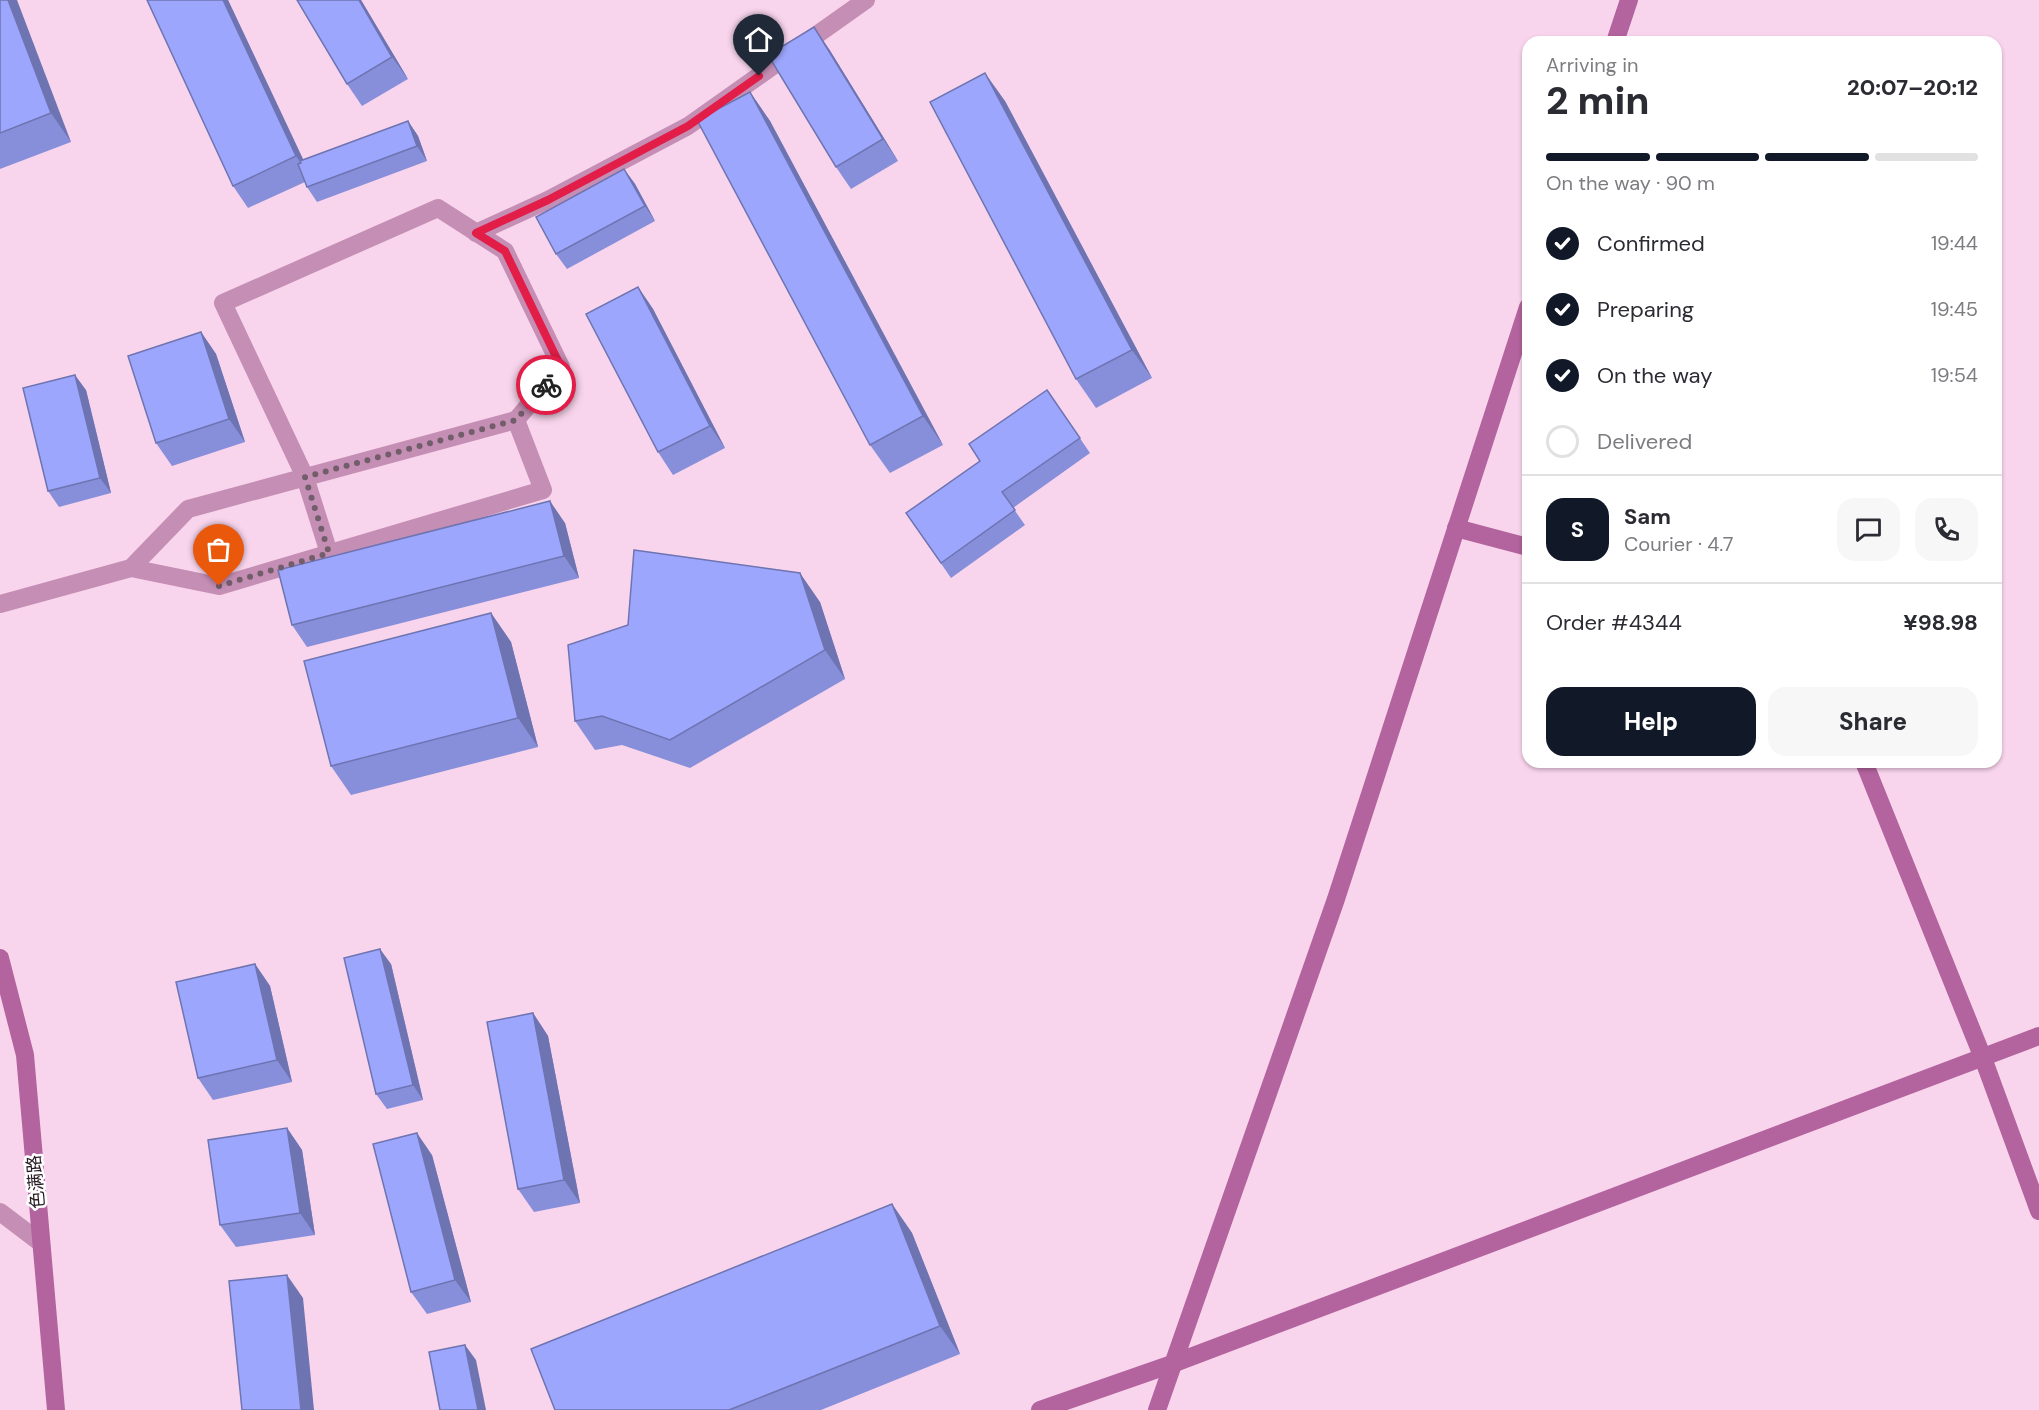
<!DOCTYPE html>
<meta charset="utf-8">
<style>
:root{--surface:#fff;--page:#f7f7f7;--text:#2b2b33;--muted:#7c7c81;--line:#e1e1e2;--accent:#111827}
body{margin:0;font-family:"DM Sans","Noto Sans SC",sans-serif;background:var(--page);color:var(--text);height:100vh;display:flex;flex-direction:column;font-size:22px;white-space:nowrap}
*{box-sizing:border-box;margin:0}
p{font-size:20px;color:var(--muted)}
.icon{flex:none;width:33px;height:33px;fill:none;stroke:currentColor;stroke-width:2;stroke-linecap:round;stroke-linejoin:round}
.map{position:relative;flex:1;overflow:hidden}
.panel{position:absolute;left:1522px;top:36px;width:480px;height:732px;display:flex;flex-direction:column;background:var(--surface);border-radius:18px;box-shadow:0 2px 4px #0004}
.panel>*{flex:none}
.pin{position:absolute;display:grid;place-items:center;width:51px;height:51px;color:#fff;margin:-62px -26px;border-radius:50% 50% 50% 0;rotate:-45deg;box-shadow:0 0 6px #0007}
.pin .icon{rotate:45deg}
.courier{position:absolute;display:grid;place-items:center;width:60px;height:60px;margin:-30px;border:4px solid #e11d48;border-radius:50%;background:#fff;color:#222;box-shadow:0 2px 8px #0007}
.headline em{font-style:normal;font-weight:800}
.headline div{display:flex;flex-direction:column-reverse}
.headline{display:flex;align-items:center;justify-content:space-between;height:102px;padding:0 24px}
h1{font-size:39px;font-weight:800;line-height:45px}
.bar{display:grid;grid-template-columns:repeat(4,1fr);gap:9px 6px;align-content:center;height:72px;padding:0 24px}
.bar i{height:8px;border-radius:4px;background:var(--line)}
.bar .selected{background:var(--accent)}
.bar p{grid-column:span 4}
.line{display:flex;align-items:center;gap:15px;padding:0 24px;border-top:2px solid var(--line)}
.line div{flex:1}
.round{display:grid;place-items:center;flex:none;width:63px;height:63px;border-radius:18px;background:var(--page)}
ol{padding:0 24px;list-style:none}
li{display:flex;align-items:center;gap:18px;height:66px}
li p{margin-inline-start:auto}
li .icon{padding:6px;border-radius:50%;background:var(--accent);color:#fff;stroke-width:4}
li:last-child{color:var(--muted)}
li i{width:33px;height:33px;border:3px solid var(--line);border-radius:50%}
.cta{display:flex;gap:12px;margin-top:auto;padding:12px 24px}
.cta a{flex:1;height:69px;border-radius:18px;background:var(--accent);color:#fff;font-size:24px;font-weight:800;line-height:69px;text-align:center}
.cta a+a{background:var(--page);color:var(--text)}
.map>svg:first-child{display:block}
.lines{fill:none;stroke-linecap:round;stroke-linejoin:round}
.lane{stroke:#c58eb4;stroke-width:18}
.street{stroke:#c58eb4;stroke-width:18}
.secondary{stroke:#b3639d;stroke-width:18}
.wall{fill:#878fda}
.shaded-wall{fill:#6e74b1}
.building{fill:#9da6fd;stroke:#6e74b1;stroke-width:1.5}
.done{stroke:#725d6b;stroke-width:6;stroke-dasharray:0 10.8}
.route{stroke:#e11d48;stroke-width:8}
.labels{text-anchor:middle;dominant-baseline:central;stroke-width:5;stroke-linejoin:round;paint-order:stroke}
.street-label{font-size:18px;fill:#291c25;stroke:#fff}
</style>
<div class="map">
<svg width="2039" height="1410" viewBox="0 0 2039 1410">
<rect width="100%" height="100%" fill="#f9d5ed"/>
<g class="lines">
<!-- lane -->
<g class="lane">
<polyline points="329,553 305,477 223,303 438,208 505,251 561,367 516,420"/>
<polyline points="0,604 131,568 219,586 543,490 516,420 188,509 131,568"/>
</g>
<!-- street -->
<g class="street">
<polyline points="476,233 548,200 688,126 866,0"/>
<polyline points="0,1212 41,1243"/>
</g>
<!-- secondary -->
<g class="secondary">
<polyline points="1615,42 1629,0"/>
<polyline points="1456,528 1528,547"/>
<polyline points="1864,762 1983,1058 2039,1211"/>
<polyline points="0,958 25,1055 56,1410"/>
<polyline points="1040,1410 1172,1364 2039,1036"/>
<polyline points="1157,1410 1336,899 1528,307"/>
</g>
</g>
<!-- wall -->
<g class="wall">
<polygon points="0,0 71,142 0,169"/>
<polygon points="228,0 303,160 408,121 418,136 427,161 317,202 307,187 305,182 248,208 233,186"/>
<polygon points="297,0 361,0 408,79 362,106 347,84"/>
<polygon points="829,49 898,161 851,189 836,167"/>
<polygon points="750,92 770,121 943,445 890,473 870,445"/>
<polygon points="1005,101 1152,378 1096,408 1076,379"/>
<polygon points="624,169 635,184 655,221 567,269 556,254"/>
<polygon points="638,287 653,309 725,448 673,475 658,452"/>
<polygon points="201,332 216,354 245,442 172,466 156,443"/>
<polygon points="86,390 111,493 59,507 48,491"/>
<polygon points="1047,390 1090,453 1013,508 1025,525 951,578 906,513 980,461"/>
<polygon points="565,523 579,578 307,647 292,625"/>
<polygon points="820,602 845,679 690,768 622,745 595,750 575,721"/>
<polygon points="491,613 511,642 538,747 351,795 331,766"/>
<polygon points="255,964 270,986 292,1082 213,1100 198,1078"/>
<polygon points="391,964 423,1100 387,1109 376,1094"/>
<polygon points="533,1013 548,1036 580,1203 534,1212 518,1189"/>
<polygon points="287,1128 302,1150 315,1235 236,1247 220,1225"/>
<polygon points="432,1155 471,1302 427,1314 411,1292"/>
<polygon points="892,1204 912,1233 960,1354 821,1410 555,1410"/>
</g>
<!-- shaded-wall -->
<g class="shaded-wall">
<polygon points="8,0 17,0 71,142 51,113"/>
<polygon points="223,0 228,0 312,178 296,156"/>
<polygon points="359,0 361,0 408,79 392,57"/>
<polygon points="814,27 829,49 898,161 883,139"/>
<polygon points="985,73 1005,101 1152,378 1132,350"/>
<polygon points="750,92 770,121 943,445 923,416"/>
<polygon points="408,121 418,136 427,161 417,146"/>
<polygon points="624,169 635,184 655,221 645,206"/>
<polygon points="638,287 653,309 725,448 710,426"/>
<polygon points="201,332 216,354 245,442 229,419"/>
<polygon points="75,375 86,390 111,493 100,478"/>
<polygon points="550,501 565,523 579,578 564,556"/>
<polygon points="800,573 820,602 845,679 825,650"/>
<polygon points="491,613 511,642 538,747 518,718"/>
<polygon points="380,949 391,964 423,1100 413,1085"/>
<polygon points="255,964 270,986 292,1082 277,1060"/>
<polygon points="533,1013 548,1036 580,1203 564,1180"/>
<polygon points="287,1128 302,1150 315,1235 300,1213"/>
<polygon points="417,1133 432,1155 471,1302 455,1280"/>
<polygon points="892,1204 912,1233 960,1354 940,1326"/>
<polygon points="287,1275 303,1298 314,1410 301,1410"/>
<polygon points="465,1345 476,1360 486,1410 478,1410"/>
</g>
<!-- building -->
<g class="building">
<polygon points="0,0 8,0 51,113 0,133"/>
<polygon points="147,0 223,0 296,156 233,186"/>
<polygon points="297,0 359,0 392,57 347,84"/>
<polygon points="814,27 883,139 836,167 768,55"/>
<polygon points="985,73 1132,350 1076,379 930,102"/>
<polygon points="750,92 923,416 870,445 697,120"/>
<polygon points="408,121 417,146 307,187 298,164 301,163 300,161"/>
<polygon points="624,169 645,206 556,254 536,217"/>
<polygon points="638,287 710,426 658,452 586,314"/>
<polygon points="201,332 229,419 156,443 128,356"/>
<polygon points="75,375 100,478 48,491 23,388"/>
<polygon points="1047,390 1080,438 1002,492 1015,510 941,563 906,513 980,461 969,444"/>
<polygon points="550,501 564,556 292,625 278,570"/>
<polygon points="634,550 800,573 825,650 670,740 602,716 575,721 568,645 628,625"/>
<polygon points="491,613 518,718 331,766 304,661"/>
<polygon points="380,949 413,1085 376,1094 344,958"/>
<polygon points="255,964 277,1060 198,1078 176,982"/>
<polygon points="533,1013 564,1180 518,1189 487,1022"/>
<polygon points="287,1128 300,1213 220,1225 208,1140"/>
<polygon points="417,1133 455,1280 411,1292 373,1144"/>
<polygon points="892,1204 940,1326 729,1410 555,1410 531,1349"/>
<polygon points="287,1275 301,1410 242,1410 229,1281"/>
<polygon points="465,1345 478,1410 440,1410 429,1352"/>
</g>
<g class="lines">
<!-- done -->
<polyline class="done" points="219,586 329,553 305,477 516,420 546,385"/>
<!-- route -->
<polyline class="route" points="546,385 561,367 505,251 476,233 548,200 688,126 759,76"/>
</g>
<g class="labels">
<!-- street labels -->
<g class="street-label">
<text transform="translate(36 1182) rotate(-95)">色满路</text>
</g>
</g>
</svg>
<div class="pin" style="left:219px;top:586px;background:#ea580c"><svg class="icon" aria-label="bag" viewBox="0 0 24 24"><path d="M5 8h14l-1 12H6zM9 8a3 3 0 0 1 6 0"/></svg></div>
<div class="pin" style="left:759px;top:76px;background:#1f2937"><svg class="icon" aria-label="home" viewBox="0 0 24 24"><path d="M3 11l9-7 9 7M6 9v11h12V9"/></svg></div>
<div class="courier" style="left:546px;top:385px"><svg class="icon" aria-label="bike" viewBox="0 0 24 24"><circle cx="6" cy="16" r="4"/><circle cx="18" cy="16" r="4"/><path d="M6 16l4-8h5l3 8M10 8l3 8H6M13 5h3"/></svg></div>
<section class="panel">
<div class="headline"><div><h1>2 min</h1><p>Arriving in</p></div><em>20:07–20:12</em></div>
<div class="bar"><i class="selected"></i><i class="selected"></i><i class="selected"></i><i></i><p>On the way · 90 m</p></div>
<ol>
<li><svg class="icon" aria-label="check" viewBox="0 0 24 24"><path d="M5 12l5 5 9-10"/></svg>Confirmed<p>19:44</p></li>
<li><svg class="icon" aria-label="check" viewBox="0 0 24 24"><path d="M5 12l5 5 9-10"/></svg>Preparing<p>19:45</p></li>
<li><svg class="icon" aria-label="check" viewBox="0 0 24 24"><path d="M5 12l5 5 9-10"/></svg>On the way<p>19:54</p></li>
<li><i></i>Delivered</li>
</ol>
<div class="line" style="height:108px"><b class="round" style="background:var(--accent);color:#fff">S</b><div><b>Sam</b><p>Courier · 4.7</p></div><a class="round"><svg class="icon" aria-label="chat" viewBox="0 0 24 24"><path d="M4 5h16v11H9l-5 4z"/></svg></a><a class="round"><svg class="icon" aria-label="phone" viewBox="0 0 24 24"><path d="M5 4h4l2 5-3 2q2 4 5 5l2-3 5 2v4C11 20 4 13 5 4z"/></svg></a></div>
<div class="line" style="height:78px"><div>Order #4344</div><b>¥98.98</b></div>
<div class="cta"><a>Help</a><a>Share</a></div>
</section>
</div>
